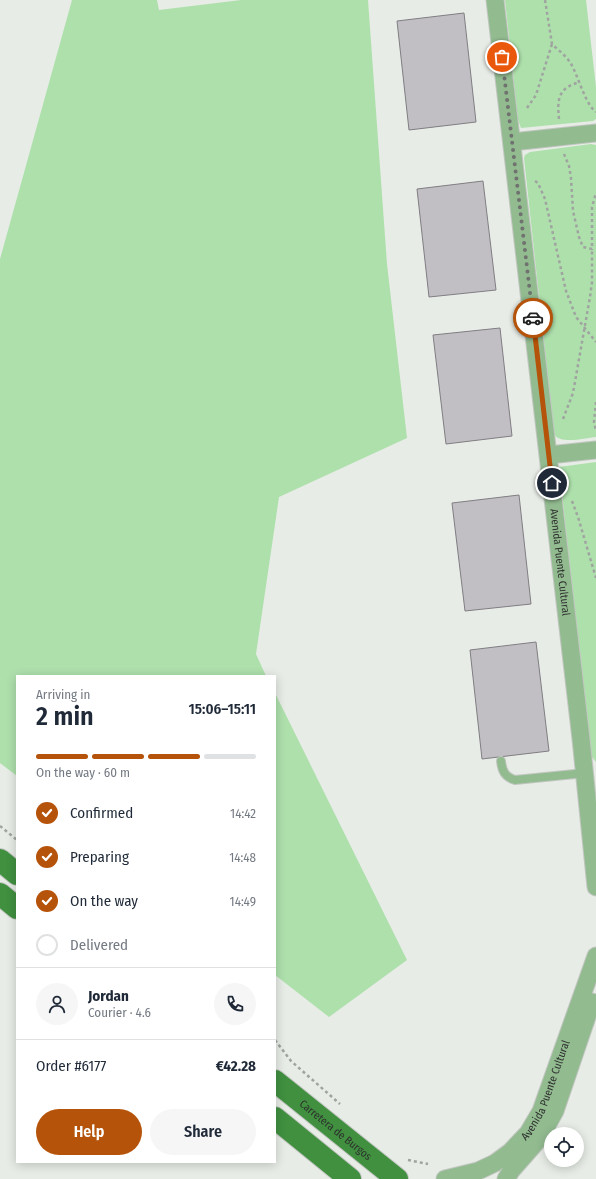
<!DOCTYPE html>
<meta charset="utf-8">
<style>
:root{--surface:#fff;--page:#f6f6f7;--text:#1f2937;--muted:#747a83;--line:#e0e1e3;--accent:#b45309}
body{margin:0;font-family:"Fira Sans Condensed",sans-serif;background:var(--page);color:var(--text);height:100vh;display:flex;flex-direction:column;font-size:15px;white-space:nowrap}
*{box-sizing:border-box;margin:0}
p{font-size:13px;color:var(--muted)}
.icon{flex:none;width:22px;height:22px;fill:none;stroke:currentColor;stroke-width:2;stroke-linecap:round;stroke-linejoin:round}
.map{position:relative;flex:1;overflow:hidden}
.sheet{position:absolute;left:16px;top:675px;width:260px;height:488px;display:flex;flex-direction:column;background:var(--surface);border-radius:0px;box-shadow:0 2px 10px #0003}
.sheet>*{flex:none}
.fabs{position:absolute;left:544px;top:1127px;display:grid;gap:8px}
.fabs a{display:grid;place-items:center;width:40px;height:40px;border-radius:50%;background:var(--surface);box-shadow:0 2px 10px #0003;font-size:20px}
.pin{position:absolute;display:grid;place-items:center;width:34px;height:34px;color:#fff;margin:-17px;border:2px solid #fff;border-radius:50%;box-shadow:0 1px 4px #0007}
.courier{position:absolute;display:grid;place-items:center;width:40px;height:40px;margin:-20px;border:3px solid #b45309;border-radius:50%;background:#fff;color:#222;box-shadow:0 1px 5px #0007}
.head em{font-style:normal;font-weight:600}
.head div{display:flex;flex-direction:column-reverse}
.head{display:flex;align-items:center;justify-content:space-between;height:68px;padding:0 20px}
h1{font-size:26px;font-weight:600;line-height:30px}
.bar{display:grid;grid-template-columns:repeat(4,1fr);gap:6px 4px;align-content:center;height:48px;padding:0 20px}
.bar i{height:5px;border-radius:3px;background:var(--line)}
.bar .active{background:var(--accent)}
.bar p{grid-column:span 4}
.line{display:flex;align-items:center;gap:10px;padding:0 20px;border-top:1px solid var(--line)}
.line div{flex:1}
.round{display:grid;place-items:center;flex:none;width:42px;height:42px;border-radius:21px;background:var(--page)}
ol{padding:0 20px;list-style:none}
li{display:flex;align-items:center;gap:12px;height:44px}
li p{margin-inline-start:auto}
li .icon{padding:4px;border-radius:50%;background:var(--accent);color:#fff;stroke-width:4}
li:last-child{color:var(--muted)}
li i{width:22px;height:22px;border:2px solid var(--line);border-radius:50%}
.cta{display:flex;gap:8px;margin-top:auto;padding:8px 20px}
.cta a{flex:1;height:46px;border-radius:24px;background:var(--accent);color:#fff;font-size:16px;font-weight:600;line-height:46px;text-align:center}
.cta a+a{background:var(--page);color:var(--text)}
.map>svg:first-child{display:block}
.green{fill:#aee0ac}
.building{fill:#c1bec4;stroke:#807d83}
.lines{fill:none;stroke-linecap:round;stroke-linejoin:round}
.lane-casing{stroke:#c2c6c1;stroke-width:10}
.street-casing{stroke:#c2c6c1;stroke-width:19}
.primary-casing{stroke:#c2c6c1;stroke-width:24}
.path{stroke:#a0a4a0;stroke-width:2.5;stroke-dasharray:3 3;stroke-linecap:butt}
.lane{stroke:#92bb90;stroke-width:8}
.street{stroke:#92bb90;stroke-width:17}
.primary{stroke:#409040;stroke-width:22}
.done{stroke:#6f726e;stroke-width:4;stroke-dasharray:0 7.2}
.route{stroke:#b45309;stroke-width:5}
.labels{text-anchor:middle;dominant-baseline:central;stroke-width:4;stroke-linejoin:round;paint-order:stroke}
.street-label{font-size:11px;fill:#2e302e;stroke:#e7ece6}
</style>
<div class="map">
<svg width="596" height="1179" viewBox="0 0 596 1179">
<rect width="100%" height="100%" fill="#e7ece6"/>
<!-- green -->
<g class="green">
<polygon points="72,0 157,0 159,10 241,0 368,0 387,264 407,438 279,497 256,654 266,676 17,676 17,776 0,763 0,259"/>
<polygon points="505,0 586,0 596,87 596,119 593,121 521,128 518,120"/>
<path d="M591 144 596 145V437C585 438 560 445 554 434L524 158 525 155 530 152Z"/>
<polygon points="596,462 596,762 592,757 590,748 559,467"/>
<polygon points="275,693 407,960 329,1017 275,975"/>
</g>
<!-- building -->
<g class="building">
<polygon points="464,13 476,122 409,130 397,21"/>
<polygon points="483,181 496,290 429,297 417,189"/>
<polygon points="500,328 512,436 446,444 433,335"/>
<polygon points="519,495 531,604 465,611 452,503"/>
<polygon points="536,642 549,751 482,759 470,650"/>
</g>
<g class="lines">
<!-- lane casing -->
<g class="lane-casing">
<path id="lane" d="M501 761C502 771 505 777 515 780L585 773"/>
</g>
<!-- street casing -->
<g class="street-casing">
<g id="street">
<path id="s1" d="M495 0 581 739 596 887"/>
<polyline points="512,142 596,133"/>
<polyline points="549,455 596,450"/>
<path id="s2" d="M445 1179 478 1171 495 1163 510 1152 528 1133 541 1111 596 956"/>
<polyline points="506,1179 511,1171 540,1138 555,1111 592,1002"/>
</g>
</g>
<!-- primary casing -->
<g class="primary-casing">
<g id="primary">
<polyline points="0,860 17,874"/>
<polyline points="0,894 17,908"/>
<path id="s3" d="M275 1081 397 1179"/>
<polyline points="275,1118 350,1179"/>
</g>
</g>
<!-- path -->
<g class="path">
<path d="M545 0 552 44C558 50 565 55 570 62 578 75 585 104 596 112"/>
<polyline points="527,108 536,95 552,44"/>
<path d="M559 119C557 99 558 88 580 82"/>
<polyline points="564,154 569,166 571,178 573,211 579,237 583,247 592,249 592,207 596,193"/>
<polyline points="535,181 538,183 545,199 566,291 576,317 596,342"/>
<polyline points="596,402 594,422 596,431"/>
<polyline points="563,419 573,393 590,297 592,282 592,249"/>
<polyline points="572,501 578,517 596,578"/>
<polyline points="0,826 17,840"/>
<polyline points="275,1040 291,1061 340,1104"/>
<polyline points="408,1160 428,1164"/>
</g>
<!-- lane -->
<use href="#lane" class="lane"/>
<!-- street -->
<use href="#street" class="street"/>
<!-- primary -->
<use href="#primary" class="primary"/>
</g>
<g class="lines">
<!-- done -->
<polyline class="done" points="502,57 533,318"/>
<!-- route -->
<polyline class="route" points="533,318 552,483"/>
</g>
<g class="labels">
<!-- street labels -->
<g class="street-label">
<text stroke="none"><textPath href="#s1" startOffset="566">Avenida Puente Cultural</textPath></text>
<text stroke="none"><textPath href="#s2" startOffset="144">Avenida Puente Cultural</textPath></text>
<text stroke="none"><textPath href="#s3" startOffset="78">Carretera de Burgos</textPath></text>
</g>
</g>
</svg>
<div class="fabs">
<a><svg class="icon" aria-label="locate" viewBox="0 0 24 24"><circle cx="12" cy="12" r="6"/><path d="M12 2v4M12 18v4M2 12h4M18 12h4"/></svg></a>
</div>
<div class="pin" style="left:502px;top:57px;background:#ea580c"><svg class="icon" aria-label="bag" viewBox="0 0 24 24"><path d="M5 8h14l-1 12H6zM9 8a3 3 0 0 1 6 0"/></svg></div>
<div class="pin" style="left:552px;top:483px;background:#1f2937"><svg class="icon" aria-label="home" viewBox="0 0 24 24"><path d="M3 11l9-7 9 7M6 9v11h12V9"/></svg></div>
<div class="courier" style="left:533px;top:318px"><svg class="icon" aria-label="car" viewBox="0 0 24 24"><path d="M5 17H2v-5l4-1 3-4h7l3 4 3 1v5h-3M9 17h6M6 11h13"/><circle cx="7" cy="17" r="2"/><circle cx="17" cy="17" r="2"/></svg></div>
<section class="sheet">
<div class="head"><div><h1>2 min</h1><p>Arriving in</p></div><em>15:06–15:11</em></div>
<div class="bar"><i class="active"></i><i class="active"></i><i class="active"></i><i></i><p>On the way · 60 m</p></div>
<ol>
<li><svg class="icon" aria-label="check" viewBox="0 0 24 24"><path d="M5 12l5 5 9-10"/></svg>Confirmed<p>14:42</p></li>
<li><svg class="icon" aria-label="check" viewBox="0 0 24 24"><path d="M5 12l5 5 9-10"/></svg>Preparing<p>14:48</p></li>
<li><svg class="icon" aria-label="check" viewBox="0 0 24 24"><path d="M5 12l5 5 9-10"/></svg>On the way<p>14:49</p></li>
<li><i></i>Delivered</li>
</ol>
<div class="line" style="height:72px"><a class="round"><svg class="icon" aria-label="person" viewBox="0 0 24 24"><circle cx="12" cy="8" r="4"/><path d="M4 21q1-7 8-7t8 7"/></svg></a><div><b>Jordan</b><p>Courier · 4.6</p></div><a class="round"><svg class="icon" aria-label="phone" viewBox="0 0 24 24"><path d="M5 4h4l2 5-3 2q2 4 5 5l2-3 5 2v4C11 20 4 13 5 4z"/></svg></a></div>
<div class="line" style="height:52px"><div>Order #6177</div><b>€42.28</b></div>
<div class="cta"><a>Help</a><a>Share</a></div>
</section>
</div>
